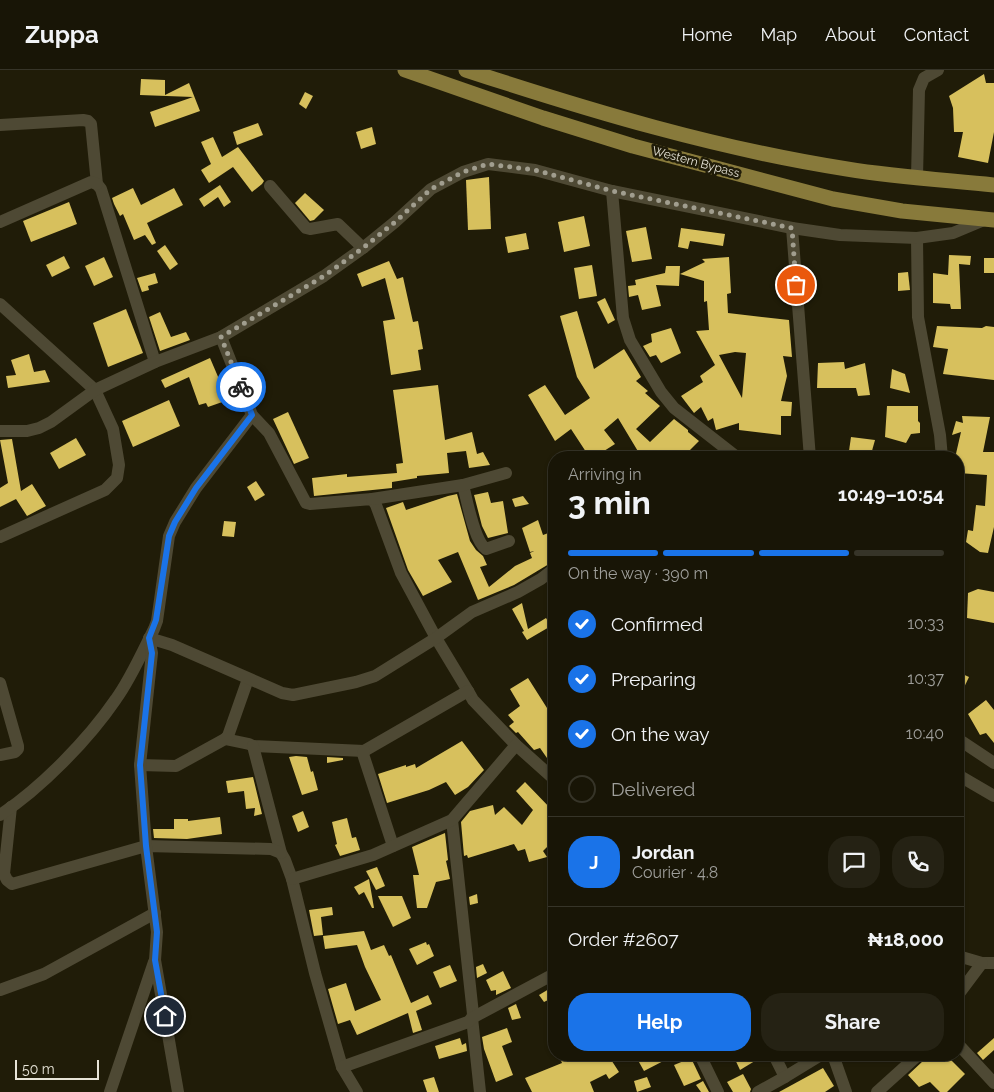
<!DOCTYPE html>
<meta charset="utf-8">
<style>
:root{--surface:#181506;--page:#252214;--text:#f1f3f6;--muted:#9f9f9b;--line:#363428;--accent:#1a73e8}
body{margin:0;font-family:Raleway,sans-serif;background:var(--page);color:var(--text);height:100vh;display:flex;flex-direction:column;font-size:19px;white-space:nowrap}
*{box-sizing:border-box;margin:0}
p{font-size:16px;color:var(--muted)}
.icon{flex:none;width:28px;height:28px;fill:none;stroke:currentColor;stroke-width:2;stroke-linecap:round;stroke-linejoin:round}
.map{position:relative;flex:1;overflow:hidden}
.sheet{position:absolute;left:548px;top:381px;width:416px;height:610px;display:flex;flex-direction:column;background:var(--surface);border-radius:20px;box-shadow:0 1px 4px #0004,0 0 0 1px var(--line)}
.sheet>*{flex:none}
.scale{position:absolute;left:15px;bottom:12px;width:84px;box-sizing:border-box;padding-left:5px;border:2px solid #e7e4d8;border-top:0;font-size:14px;line-height:18px;white-space:nowrap;color:#e7e4d8;-webkit-text-stroke:4px #201c08;paint-order:stroke}
.pin{position:absolute;display:grid;place-items:center;width:42px;height:42px;color:#fff;margin:-21px;border:2px solid #fff;border-radius:50%;box-shadow:0 1px 5px #0007}
.courier{position:absolute;display:grid;place-items:center;width:50px;height:50px;margin:-25px;border:4px solid #1a73e8;border-radius:50%;background:#fff;color:#222;box-shadow:0 1px 6px #0007}
.overview em{font-style:normal;font-weight:700}
.overview div{display:flex;flex-direction:column-reverse}
.overview{display:flex;align-items:center;justify-content:space-between;height:85px;padding:0 20px}
h1{font-size:32px;font-weight:700;line-height:38px}
.bar{display:grid;grid-template-columns:repeat(4,1fr);gap:8px 5px;align-content:center;height:60px;padding:0 20px}
.bar i{height:6px;border-radius:4px;background:var(--line)}
.bar .on{background:var(--accent)}
.bar p{grid-column:span 4}
.line{display:flex;align-items:center;gap:12px;padding:0 20px;border-top:1px solid var(--line)}
.line div{flex:1}
.round{display:grid;place-items:center;flex:none;width:52px;height:52px;border-radius:20px;background:var(--page)}
ol{padding:0 20px;list-style:none}
li{display:flex;align-items:center;gap:15px;height:55px}
li p{margin-inline-start:auto}
li .icon{padding:5px;border-radius:50%;background:var(--accent);color:#fff;stroke-width:4}
li:last-child{color:var(--muted)}
li i{width:28px;height:28px;border:2px solid var(--line);border-radius:50%}
.primary-button{display:flex;gap:10px;margin-top:auto;padding:10px 20px}
.primary-button a{flex:1;height:58px;border-radius:20px;background:var(--accent);color:#fff;font-size:20px;font-weight:700;line-height:58px;text-align:center}
.primary-button a+a{background:var(--page);color:var(--text)}
header{display:flex;align-items:center;gap:30px;box-sizing:border-box;height:70px;padding:0 25px;background:var(--surface);border-bottom:1px solid var(--line)}
header strong{font-size:24px}
nav{display:flex;gap:28px;margin-inline-start:auto;font-size:18px}
.map>svg:first-child{display:block}
.building{fill:#d7c05d;fill-rule:evenodd}
.lines{fill:none;stroke-linecap:round;stroke-linejoin:round}
.minor{stroke:#4e4934;stroke-width:12}
.major{stroke:#887a3b;stroke-width:15}
.done{stroke:#a19e8f;stroke-width:5;stroke-dasharray:0 9}
.route{stroke:#1a73e8;stroke-width:6}
.labels{text-anchor:middle;dominant-baseline:central;stroke-width:5;stroke-linejoin:round;paint-order:stroke}
.street-label{font-size:12px;fill:#e7e4d8;stroke:#201c08}
</style>
<header>
<strong>Zuppa</strong>
<nav><a>Home</a><a>Map</a><a>About</a><a>Contact</a></nav>
</header>
<div class="map">
<svg width="994" height="1022" viewBox="0 0 994 1022">
<rect width="100%" height="100%" fill="#201c08"/>
<!-- building -->
<g class="building">
<polygon points="984,4 986,13 994,13 994,62 988,93 958,87 963,62 954,62 953,38 949,26"/>
<polygon points="141,9 165,10 165,25 189,13 200,41 155,57 150,42 193,27 140,25"/>
<polygon points="305,22 313,26 306,39 299,34"/>
<polygon points="258,53 263,65 237,75 233,62"/>
<polygon points="372,57 376,74 361,79 356,62"/>
<polygon points="213,67 222,87 238,77 264,111 262,114 252,122 233,97 209,113 201,100 211,94 201,72"/>
<polygon points="489,107 491,159 468,160 466,110"/>
<polygon points="220,115 231,132 224,137 218,127 204,137 199,129"/>
<polygon points="133,118 141,135 174,118 183,135 147,153 156,173 152,175 145,165 134,170 123,144 120,146 114,134 112,128"/>
<polygon points="305,123 324,140 314,150 310,151 295,133"/>
<polygon points="69,132 77,154 31,172 23,151"/>
<polygon points="584,146 590,176 564,182 558,152"/>
<polygon points="646,157 652,189 632,192 626,161"/>
<polygon points="681,158 725,164 723,176 690,171 688,179 678,177"/>
<polygon points="526,163 529,179 508,183 505,167"/>
<polygon points="165,175 178,194 170,200 157,181"/>
<polygon points="949,185 971,186 970,195 959,194 961,239 951,239 950,234 933,233 933,203 948,205"/>
<polygon points="64,186 70,198 52,207 46,195"/>
<polygon points="104,187 113,207 94,216 85,196"/>
<path d="M729 187 731 223 727 224 728 243 789 250 792 287 783 286 787 306 781 331 792 332 791 346H781V365L739 360V353L716 360 713 348 708 351 701 337 694 343 681 326 703 312 700 306 715 295 696 261 709 260 707 231 704 232V211L680 204 705 192 702 189ZM735 282 746 283 742 328 719 285Z"/>
<rect x="984" y="188" width="10" height="15"/>
<polygon points="389,191 397,209 403,207 413,252 418,251 423,279 418,280 421,300 391,305 383,251 395,249 385,208 362,217 357,204"/>
<polygon points="592,195 597,226 579,229 574,198"/>
<polygon points="666,196 680,196 679,216 656,215 661,236 642,240 638,225 629,227 628,216 636,215 635,210 665,203"/>
<polygon points="908,202 910,220 898,221 898,203"/>
<polygon points="155,203 158,213 148,216 149,220 142,222 137,208"/>
<polygon points="605,228 615,250 608,254 597,232"/>
<polygon points="126,239 143,283 108,297 93,253"/>
<polygon points="577,241 594,299 624,279 641,307 636,311 648,321 645,323 660,336 636,359 650,372 674,349 688,360 688,362 699,371 682,388 642,388 618,348 604,360 615,374 593,388 590,388 571,359 555,371 528,325 545,315 565,345 590,328 577,307 560,246"/>
<polygon points="160,242 171,267 186,262 190,270 160,281 149,247"/>
<polygon points="937,256 982,258 986,256 994,257 994,310 943,304 948,279 933,277"/>
<polygon points="671,258 681,283 661,293 656,285 650,287 643,276 652,272 651,264"/>
<polygon points="29,284 34,302 45,300 50,312 8,318 6,306 16,305 11,290"/>
<polygon points="210,288 228,330 208,337 206,333 199,335 189,307 165,318 161,310"/>
<polygon points="844,292 845,299 865,293 870,325 858,326 856,318 817,318 818,293"/>
<polygon points="892,299 905,304 910,323 890,318"/>
<polygon points="438,315 445,370 472,362 477,384 483,382 490,395 469,398 466,381 447,383 449,403 417,406 417,408 392,412 392,418 314,426 312,408 347,404 347,407 397,403 396,394 403,393 393,320"/>
<polygon points="169,330 180,356 133,377 122,351"/>
<polygon points="887,336 918,336 918,351 920,353 920,363 911,364 906,373 885,367"/>
<polygon points="288,342 309,388 294,394 273,349"/>
<polygon points="962,346 990,347 983,382 994,382 994,457 988,483 980,482 966,472 968,460 973,461 976,435 985,436 987,405 958,403 958,388 955,388 961,362 952,365 956,351 963,353"/>
<polygon points="851,367 875,370 870,388 848,388"/>
<polygon points="76,368 86,385 59,399 50,383"/>
<polygon points="12,369 21,421 32,414 46,436 27,446 16,429 0,437 0,418 8,413 0,370"/>
<polygon points="256,411 265,425 255,431 247,417"/>
<polygon points="488,422 491,433 503,431 508,463 488,468 482,456 474,425"/>
<polygon points="457,424 470,471 476,480 483,486 487,495 480,497 489,517 515,496 532,488 530,483 534,481 530,482 522,458 538,450 543,465 551,462 554,464 554,491 514,515 478,530 458,482 438,490 452,512 423,526 408,500 386,438 403,432 406,440 448,426"/>
<polygon points="523,426 529,434 515,437 512,429"/>
<polygon points="224,451 236,452 234,467 222,466"/>
<polygon points="978,519 994,522 994,553 967,548 968,523"/>
<polygon points="522,533 528,559 546,548 551,556 527,570 522,562 524,561 512,539"/>
<polygon points="958,602 969,607 958,630"/>
<polygon points="528,608 547,638 549,636 554,641 554,698 540,678 534,680 518,662 516,663 509,656 514,652 508,645 520,636 510,619"/>
<polygon points="986,630 994,640 994,673 986,663 980,665 968,644"/>
<polygon points="462,671 484,700 468,717 455,725 446,712 429,720 387,733 378,704 406,695 406,697 415,694 416,698"/>
<polygon points="296,686 307,687 311,702 313,701 318,720 302,725 289,687"/>
<polygon points="327,687 343,688 343,690 327,693"/>
<polygon points="253,707 262,744 254,746 255,738 246,739 244,721 228,723 226,711"/>
<polygon points="525,712 554,742 554,770 543,781 547,787 529,792 525,779 518,781 514,774 468,788 467,785 464,786 461,752 470,741 493,735 495,745 504,737 522,755 533,740 516,721"/>
<polygon points="303,741 309,757 298,762 292,746"/>
<polygon points="220,747 222,764 187,769 154,768 153,759 174,759 174,749 188,749 188,751"/>
<polygon points="347,748 352,768 356,767 360,780 340,786 335,775 337,774 332,752"/>
<polygon points="445,763 448,790 446,791 450,809 436,812 427,838 417,838 413,805 419,805 412,777"/>
<polygon points="377,797 385,816 376,820 366,801"/>
<polygon points="369,809 374,838 372,838 364,822 359,825 354,817"/>
<polygon points="477,824 478,833 470,835 469,827"/>
<polygon points="378,826 402,826 411,848 393,857"/>
<polygon points="332,837 333,845 321,847 323,865 314,866 309,840"/>
<polygon points="364,861 371,880 384,875 389,886 391,885 411,933 428,925 432,934 416,941 422,960 413,963 408,943 357,965 350,950 338,954 328,919 346,913 355,941 381,930 365,897 357,875 325,879 323,866"/>
<polygon points="426,872 427,875 429,874 434,886 417,895 409,879"/>
<polygon points="483,894 487,903 477,908 476,897"/>
<polygon points="450,895 457,911 440,918 433,902"/>
<polygon points="503,901 511,918 496,925 496,920 491,921 486,910"/>
<polygon points="554,916 554,927 544,932 539,925"/>
<polygon points="516,934 521,948 512,950 508,938"/>
<polygon points="507,958 512,972 502,976 513,1005 496,1012 484,979 482,967"/>
<polygon points="460,968 462,975 466,973 467,981 439,989 435,976"/>
<polygon points="994,968 994,980 983,990 977,983"/>
<polygon points="565,985 608,985 619,1002 609,1009 606,1004 590,1012 594,1022 532,1022 525,1008 562,993 560,988"/>
<polygon points="635,985 675,985 644,1001"/>
<polygon points="733,985 765,985 740,1000"/>
<polygon points="926,985 946,985 965,1004 947,1022 940,1022 930,1012 919,1017 908,1005 923,991"/>
<polygon points="691,988 701,1009 684,1016 674,995"/>
<polygon points="823,998 834,1016 825,1022 779,1022"/>
<polygon points="743,1004 751,1019 750,1022 733,1022 727,1012"/>
<polygon points="434,1007 439,1022 427,1022 423,1010"/>
<polygon points="647,1007 651,1017 637,1022 634,1011"/>
<polygon points="703,1011 709,1022 701,1022 696,1015"/>
</g>
<g class="lines">
<!-- minor -->
<g class="minor">
<polyline points="0,55 83,50 88,51 91,54 97,114 101,119 155,292"/>
<polyline points="917,107 919,20 924,8 938,0"/>
<polyline points="270,116 306,158 310,159 338,154 363,178"/>
<polyline points="612,121 623,248 630,270 661,322 674,338 738,388"/>
<polyline points="0,152 91,112 97,114"/>
<polyline points="792,158 810,388"/>
<polyline points="917,168 918,247 940,365 942,388"/>
<polyline points="0,234 95,320 113,359 119,395 117,408 105,420 0,467"/>
<polyline points="252,345 269,363 306,433 310,434 372,429 376,435 401,503 436,568 468,621 473,630 516,675 554,709"/>
<polyline points="0,361 27,361 39,358 51,352 95,320 155,292 221,267 324,206 363,178 395,152 431,119 463,102 488,94 535,100 612,121 792,158 840,165 917,168 953,163 984,150"/>
<path d="M463 415C467 430 474 471 486 479L509 471"/>
<polyline points="372,429 463,415 506,403"/>
<polyline points="0,613 18,676 18,679 15,682 0,685"/>
<polyline points="225,669 249,674 253,676 364,681 468,621"/>
<polyline points="958,669 994,693"/>
<polyline points="253,676 281,783 285,790 292,809 315,903 342,997 357,1022"/>
<polyline points="364,681 363,684 393,776"/>
<polyline points="140,695 176,696 225,669 228,666 248,609"/>
<polyline points="958,705 994,726"/>
<polyline points="11,737 4,804 7,810 12,814 146,776 271,779 281,783"/>
<path d="M0 745C41 718 88 670 116 629 130 610 143 581 154 559L157 551 169 466 175 452 196 418 252 345 221 267"/>
<polyline points="452,750 473,944 472,948 480,1022"/>
<polyline points="292,809 373,785 452,750 516,675"/>
<polyline points="958,886 982,893 994,893"/>
<polyline points="0,920 44,904 155,843"/>
<polyline points="958,925 982,893"/>
<polyline points="958,974 994,1013"/>
<polyline points="700,985 718,1022"/>
<polyline points="774,985 785,1007"/>
<polyline points="833,985 846,1022"/>
<polyline points="342,997 468,952 472,948 554,904"/>
<polyline points="110,1022 154,892"/>
<polyline points="178,1022 155,890 157,862 146,776 140,695 152,583 149,568 172,575 282,623 293,625 356,612 375,606 436,568 472,542 518,522 541,509 554,499"/>
<polyline points="758,1022 785,1007 821,985"/>
<polyline points="877,1022 918,985"/>
</g>
<!-- major -->
<g class="major">
<polyline points="405,0 543,48 633,76 833,129 902,141 994,150"/>
<path d="M466 0C591 41 718 79 847 99 896 107 945 110 994 115"/>
</g>
</g>
<g class="lines">
<!-- done -->
<polyline class="done" points="241,317 221,267 324,206 363,178 395,152 431,119 463,102 488,94 535,100 612,121 792,158 796,215"/>
<!-- route -->
<polyline class="route" points="165,946 155,890 157,862 146,776 140,695 152,583 149,568 156,550 169,466 175,452 196,418 252,345 241,317"/>
</g>
<g class="labels">
<!-- street labels -->
<g class="street-label">
<text transform="translate(696 92) rotate(15)">Western Bypass</text>
</g>
</g>
</svg>
<div class="scale">50 m</div>
<div class="pin" style="left:796px;top:215px;background:#ea580c"><svg class="icon" aria-label="bag" viewBox="0 0 24 24"><path d="M5 8h14l-1 12H6zM9 8a3 3 0 0 1 6 0"/></svg></div>
<div class="pin" style="left:165px;top:946px;background:#1f2937"><svg class="icon" aria-label="home" viewBox="0 0 24 24"><path d="M3 11l9-7 9 7M6 9v11h12V9"/></svg></div>
<div class="courier" style="left:241px;top:317px"><svg class="icon" aria-label="bike" viewBox="0 0 24 24"><circle cx="6" cy="16" r="4"/><circle cx="18" cy="16" r="4"/><path d="M6 16l4-8h5l3 8M10 8l3 8H6M13 5h3"/></svg></div>
<section class="sheet">
<div class="overview"><div><h1>3 min</h1><p>Arriving in</p></div><em>10:49–10:54</em></div>
<div class="bar"><i class="on"></i><i class="on"></i><i class="on"></i><i></i><p>On the way · 390 m</p></div>
<ol>
<li><svg class="icon" aria-label="check" viewBox="0 0 24 24"><path d="M5 12l5 5 9-10"/></svg>Confirmed<p>10:33</p></li>
<li><svg class="icon" aria-label="check" viewBox="0 0 24 24"><path d="M5 12l5 5 9-10"/></svg>Preparing<p>10:37</p></li>
<li><svg class="icon" aria-label="check" viewBox="0 0 24 24"><path d="M5 12l5 5 9-10"/></svg>On the way<p>10:40</p></li>
<li><i></i>Delivered</li>
</ol>
<div class="line" style="height:90px"><b class="round" style="background:var(--accent);color:#fff">J</b><div><b>Jordan</b><p>Courier · 4.8</p></div><a class="round"><svg class="icon" aria-label="chat" viewBox="0 0 24 24"><path d="M4 5h16v11H9l-5 4z"/></svg></a><a class="round"><svg class="icon" aria-label="phone" viewBox="0 0 24 24"><path d="M5 4h4l2 5-3 2q2 4 5 5l2-3 5 2v4C11 20 4 13 5 4z"/></svg></a></div>
<div class="line" style="height:65px"><div>Order #2607</div><b>₦18,000</b></div>
<div class="primary-button"><a>Help</a><a>Share</a></div>
</section>
</div>
